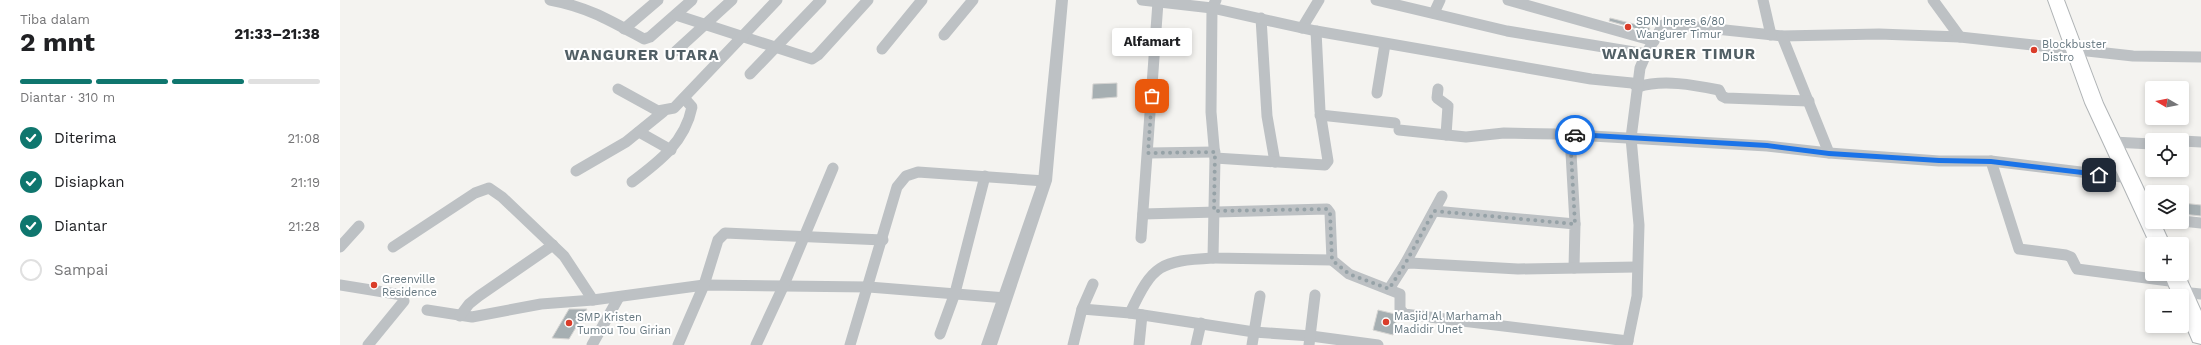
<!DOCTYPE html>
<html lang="id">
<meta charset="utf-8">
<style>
:root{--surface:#fff;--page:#f2f2f2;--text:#202124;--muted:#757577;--line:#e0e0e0;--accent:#0f766e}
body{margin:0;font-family:"Work Sans",sans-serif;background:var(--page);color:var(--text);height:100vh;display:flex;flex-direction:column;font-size:15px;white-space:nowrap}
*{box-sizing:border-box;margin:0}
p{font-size:13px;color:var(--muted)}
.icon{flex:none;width:22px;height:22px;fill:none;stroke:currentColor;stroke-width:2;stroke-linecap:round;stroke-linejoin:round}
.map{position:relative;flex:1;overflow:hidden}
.panel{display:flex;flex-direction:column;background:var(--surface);width:340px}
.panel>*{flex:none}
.needle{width:26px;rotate:279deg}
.buttons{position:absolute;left:1805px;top:81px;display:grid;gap:8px}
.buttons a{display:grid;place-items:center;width:44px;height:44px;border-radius:4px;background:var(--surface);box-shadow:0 2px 6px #0003;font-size:20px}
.pin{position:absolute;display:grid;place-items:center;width:34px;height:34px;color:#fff;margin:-17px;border-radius:8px;box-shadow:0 2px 6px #0006}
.courier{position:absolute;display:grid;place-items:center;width:40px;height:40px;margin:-20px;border:3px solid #1a73e8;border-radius:50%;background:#fff;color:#222;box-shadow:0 1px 5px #0007}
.bubble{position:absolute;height:28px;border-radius:4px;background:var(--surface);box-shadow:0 2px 6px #0003;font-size:13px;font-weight:700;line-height:28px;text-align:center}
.headline em{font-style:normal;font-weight:700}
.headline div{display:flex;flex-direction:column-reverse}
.headline{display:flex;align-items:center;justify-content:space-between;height:68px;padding:0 20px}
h1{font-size:26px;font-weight:700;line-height:30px}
.bar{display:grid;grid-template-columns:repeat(4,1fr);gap:6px 4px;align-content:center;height:48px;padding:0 20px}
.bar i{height:5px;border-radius:3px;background:var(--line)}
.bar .on{background:var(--accent)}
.bar p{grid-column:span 4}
ol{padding:0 20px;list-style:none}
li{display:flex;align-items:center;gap:12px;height:44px}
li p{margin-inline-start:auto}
li .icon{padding:4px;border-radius:50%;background:var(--accent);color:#fff;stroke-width:4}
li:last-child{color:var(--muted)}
li i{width:22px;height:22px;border:2px solid var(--line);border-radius:50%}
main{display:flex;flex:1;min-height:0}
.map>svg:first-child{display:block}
.building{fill:#a6afb2;stroke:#d5d4d2}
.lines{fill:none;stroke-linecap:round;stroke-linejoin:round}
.trunk-casing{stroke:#b0b4b6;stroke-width:2}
.minor{stroke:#bdc1c4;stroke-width:11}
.tertiary{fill:#bdc1c4;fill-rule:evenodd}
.trunk{fill:#fff;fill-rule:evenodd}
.route{fill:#1a73e8}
.done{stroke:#96a2a7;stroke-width:4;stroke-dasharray:0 7.2}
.poi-dot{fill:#da3d2a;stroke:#fff;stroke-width:1.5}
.labels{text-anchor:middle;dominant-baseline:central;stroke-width:4;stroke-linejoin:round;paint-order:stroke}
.poi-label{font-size:11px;fill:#64767f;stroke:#fff;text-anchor:start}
.district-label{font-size:15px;font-weight:bold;letter-spacing:1px;fill:#515f65;stroke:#fff}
</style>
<main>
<section class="panel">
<div class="headline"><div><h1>2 mnt</h1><p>Tiba dalam</p></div><em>21:33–21:38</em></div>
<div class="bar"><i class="on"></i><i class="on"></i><i class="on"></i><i></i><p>Diantar · 310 m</p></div>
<ol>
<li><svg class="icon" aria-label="check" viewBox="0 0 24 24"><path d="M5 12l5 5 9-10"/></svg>Diterima<p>21:08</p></li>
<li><svg class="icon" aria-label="check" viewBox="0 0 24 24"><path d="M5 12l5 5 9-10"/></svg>Disiapkan<p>21:19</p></li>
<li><svg class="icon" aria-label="check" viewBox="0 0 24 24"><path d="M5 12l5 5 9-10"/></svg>Diantar<p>21:28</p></li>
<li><i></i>Sampai</li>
</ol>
</section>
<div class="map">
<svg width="1861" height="345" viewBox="0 0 1861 345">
<rect width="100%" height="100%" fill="#f4f3f0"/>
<!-- building -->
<g class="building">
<polygon points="1270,18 1310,28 1308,32 1269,21"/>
<polygon points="777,83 777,97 752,99 753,84"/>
<polygon points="1842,203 1861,205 1861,216 1842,214"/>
<polygon points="229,309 247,309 229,339 212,338"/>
<polygon points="1038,310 1055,314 1057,317 1053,335 1033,330"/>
</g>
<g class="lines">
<!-- trunk casing -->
<g class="trunk-casing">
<g id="trunk">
<polygon points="1708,0 1724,0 1763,103 1812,206 1812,222 1820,222 1830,244 1812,244 1812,248 1810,244 1745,103"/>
<polygon points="1842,269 1861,311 1861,344 1853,342 1842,316 1842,296 1833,296 1824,274 1842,274"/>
</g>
</g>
<!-- minor -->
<g class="minor">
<path d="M210 0C248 7 271 21 304 39L310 37 352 0"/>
<polyline points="802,0 872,8 876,0"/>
<polyline points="1036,0 1167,31 1306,54 1323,25 1328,24 1442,36 1539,34 1620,37 1793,56 1861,57"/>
<polyline points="1168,0 1314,41"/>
<polyline points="1423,0 1431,35"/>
<polyline points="1593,0 1620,37"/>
<polyline points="1094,13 1100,0"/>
<polyline points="336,15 472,59 478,55 528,0"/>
<polyline points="921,18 927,116 935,162"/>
<polyline points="962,28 979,0"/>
<polyline points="284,29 318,0"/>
<polyline points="604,35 633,0"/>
<polyline points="1442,36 1489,153"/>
<polyline points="542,49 582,0"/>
<polyline points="336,51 392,0"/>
<polyline points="410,74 481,0"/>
<polyline points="278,89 318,111 334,108 437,0"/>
<polyline points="1098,89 1097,98 1108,106 1106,135"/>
<polyline points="1037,93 1045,44"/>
<polyline points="980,115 1055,123"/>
<polyline points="1059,130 1126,137 1164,133 1217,134 1427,146 1489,153 1599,161 1651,161 1790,178"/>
<polyline points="299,132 331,150"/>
<polyline points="1230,135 1235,224"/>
<polyline points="1842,141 1861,142"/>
<polyline points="1773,142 1812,144"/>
<polyline points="808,153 875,152"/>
<polyline points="875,158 985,165 988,161 980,111 976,31"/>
<polyline points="1651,161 1679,249 1726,255 1731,257 1737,269 1837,282"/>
<polyline points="236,171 286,142 323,112"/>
<path d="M292 182C320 161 345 142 352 107L344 98"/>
<polyline points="1094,211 1235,224 1234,268"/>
<polyline points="803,214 987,209 990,213 992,260 1009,274 1060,294 1060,309 1064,314 1288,341"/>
<polyline points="1842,221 1861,223"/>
<polyline points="801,238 818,2"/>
<polyline points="0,247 19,226"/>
<polyline points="53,247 135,193 149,188 162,197 224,256 253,300"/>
<path d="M992 260 873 258 875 158 871 112 872 8 976 31 1251 79 1292 83 1298 87C1323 79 1354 85 1379 90L1382 96 1386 98 1469 101"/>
<polyline points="1065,264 1102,196"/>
<polyline points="0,285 62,295 64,301 28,345"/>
<polyline points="1049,289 1065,264 1070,263 1178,269 1296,267"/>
<polyline points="1841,292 1861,294"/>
<polyline points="742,309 790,313 914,332 971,336 1038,345"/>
<polyline points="87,310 132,317 201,304 253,300 364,285 529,287 666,298"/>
<path d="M790 313C813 264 820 261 873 258"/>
<polyline points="120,316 129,304 139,296 213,245"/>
<polyline points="600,334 615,293 645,176"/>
<polyline points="252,345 279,297"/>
<polyline points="338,345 364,285 378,240 385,233 543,240"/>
<polyline points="416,345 443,287 493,168"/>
<polyline points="510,345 557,187 566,176 578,172 705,181"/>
<polyline points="733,345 742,309 753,284"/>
<polyline points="799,345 802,315"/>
<polyline points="856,345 861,323"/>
<polyline points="912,345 920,296"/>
<polyline points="969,345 975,295"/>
<polyline points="1287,345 1297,296 1299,225 1291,138 1300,68 1306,54"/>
</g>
<!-- tertiary -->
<polygon class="tertiary" points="716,0 728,0 712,181 657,345 641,345 698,181"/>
<!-- trunk -->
<use href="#trunk" class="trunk"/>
</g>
<!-- route -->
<polygon class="route" points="1235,132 1427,143 1489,151 1599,158 1651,159 1759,172 1762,175 1759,177 1651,164 1599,163 1489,156 1427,148 1235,137 1232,135"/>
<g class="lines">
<!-- done -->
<polyline class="done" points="812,96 808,153 875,152 874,211 987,209 990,213 992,260 1009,274 1049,289 1065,264 1094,211 1235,224 1230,134 1235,135"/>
</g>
<!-- markers -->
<g class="poi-dot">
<circle cx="1288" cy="27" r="4"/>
<circle cx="1694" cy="50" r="4"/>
<circle cx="34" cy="285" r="4"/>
<circle cx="1046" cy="322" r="4"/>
<circle cx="229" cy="323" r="4"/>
</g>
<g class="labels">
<!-- poi labels -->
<g class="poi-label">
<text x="1296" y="21">SDN Inpres 6/80<tspan x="1296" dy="13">Wangurer Timur</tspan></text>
<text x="1702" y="44">Blockbuster<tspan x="1702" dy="13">Distro</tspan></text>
<text x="42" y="279">Greenville<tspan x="42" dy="13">Residence</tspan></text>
<text x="1054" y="316">Masjid Al Marhamah<tspan x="1054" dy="13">Madidir Unet</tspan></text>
<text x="237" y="317">SMP Kristen<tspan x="237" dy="13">Tumou Tou Girian</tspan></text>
</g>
<!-- district labels -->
<g class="district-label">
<text x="1339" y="54">WANGURER TIMUR</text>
<text x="302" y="55">WANGURER UTARA</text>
</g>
</g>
</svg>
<div class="buttons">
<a><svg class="needle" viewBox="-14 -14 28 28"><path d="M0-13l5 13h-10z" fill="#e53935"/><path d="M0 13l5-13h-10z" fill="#757577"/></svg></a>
<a><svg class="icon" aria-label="locate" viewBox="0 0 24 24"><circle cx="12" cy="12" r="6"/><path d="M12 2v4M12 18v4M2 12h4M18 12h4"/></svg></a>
<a><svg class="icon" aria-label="layers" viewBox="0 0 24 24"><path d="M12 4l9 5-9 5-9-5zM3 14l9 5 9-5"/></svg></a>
<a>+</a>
<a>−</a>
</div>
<div class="pin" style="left:812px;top:96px;background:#ea580c"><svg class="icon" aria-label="bag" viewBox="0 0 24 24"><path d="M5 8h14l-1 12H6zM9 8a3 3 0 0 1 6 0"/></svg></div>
<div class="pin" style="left:1759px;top:175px;background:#1f2937"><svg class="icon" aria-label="home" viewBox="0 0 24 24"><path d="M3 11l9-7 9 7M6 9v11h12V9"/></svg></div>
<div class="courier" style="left:1235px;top:135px"><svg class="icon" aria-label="car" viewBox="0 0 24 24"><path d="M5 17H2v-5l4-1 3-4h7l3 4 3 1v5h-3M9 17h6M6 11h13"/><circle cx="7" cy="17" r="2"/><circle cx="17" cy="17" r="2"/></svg></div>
<div class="bubble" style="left:772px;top:28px;width:80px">Alfamart</div>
</div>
</main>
